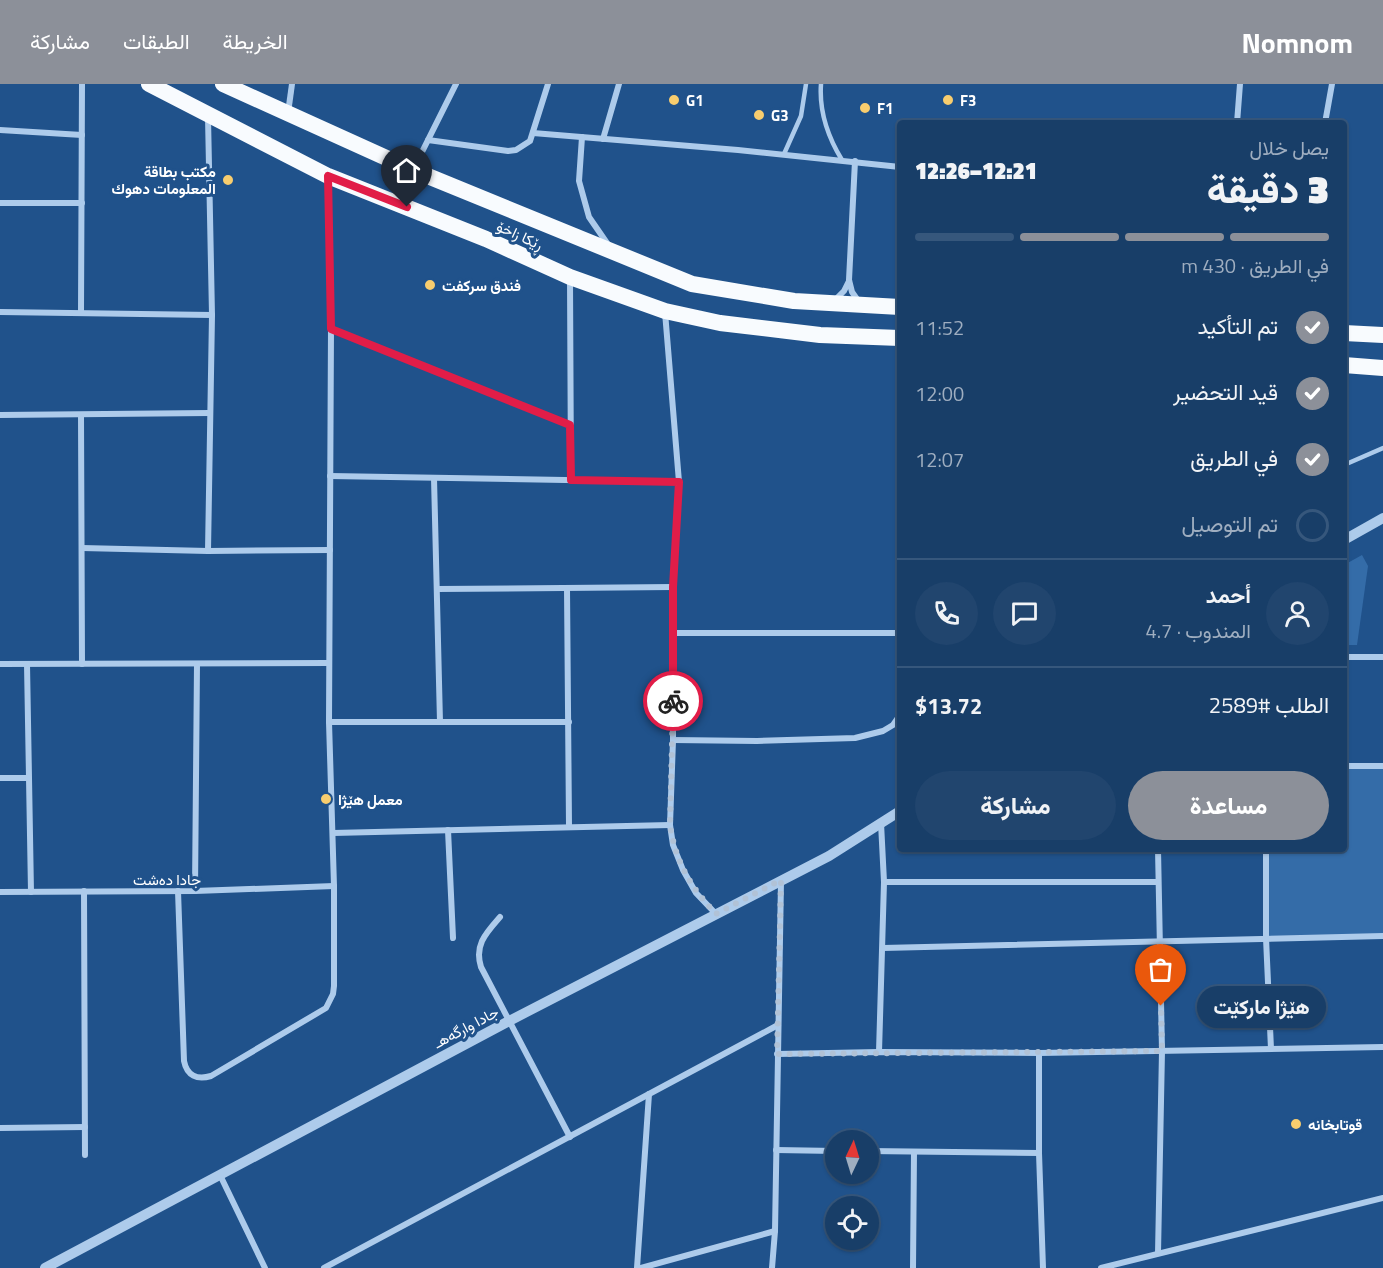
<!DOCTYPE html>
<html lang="ar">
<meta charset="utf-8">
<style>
:root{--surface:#183e68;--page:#21456e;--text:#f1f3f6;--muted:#9faec0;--line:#36577c;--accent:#8c9099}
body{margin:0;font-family:"Titillium Web",Vazirmatn,sans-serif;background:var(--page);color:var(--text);direction:rtl;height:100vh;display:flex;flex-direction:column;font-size:22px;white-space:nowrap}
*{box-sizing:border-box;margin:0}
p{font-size:20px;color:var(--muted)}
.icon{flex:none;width:33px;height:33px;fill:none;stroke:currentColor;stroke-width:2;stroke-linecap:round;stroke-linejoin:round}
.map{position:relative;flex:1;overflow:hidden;direction:ltr}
.sheet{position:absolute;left:897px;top:36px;width:450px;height:732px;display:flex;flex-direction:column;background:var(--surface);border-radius:6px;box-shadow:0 2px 4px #0004,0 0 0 2px var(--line);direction:rtl}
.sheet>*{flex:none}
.needle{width:39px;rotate:4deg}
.controls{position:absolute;left:825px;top:1046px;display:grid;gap:12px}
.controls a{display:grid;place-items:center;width:54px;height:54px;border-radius:50%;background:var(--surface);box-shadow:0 2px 4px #0004,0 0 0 2px var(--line);font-size:30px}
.pin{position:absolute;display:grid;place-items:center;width:51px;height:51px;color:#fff;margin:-62px -26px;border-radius:50% 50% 50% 0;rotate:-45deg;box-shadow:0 0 6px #0007}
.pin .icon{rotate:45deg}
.courier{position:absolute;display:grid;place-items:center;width:60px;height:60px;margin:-30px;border:4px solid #e11d48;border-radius:50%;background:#fff;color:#222;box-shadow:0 2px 8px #0007}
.bubble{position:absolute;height:42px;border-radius:21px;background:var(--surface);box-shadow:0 2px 4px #0004,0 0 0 2px var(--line);font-size:20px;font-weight:800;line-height:42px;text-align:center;direction:rtl}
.head em{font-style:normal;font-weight:800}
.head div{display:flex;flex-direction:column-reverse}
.head{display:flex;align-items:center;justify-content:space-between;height:102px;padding:0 18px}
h1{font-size:39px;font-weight:800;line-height:45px}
.bar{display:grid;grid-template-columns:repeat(4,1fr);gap:9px 6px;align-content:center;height:72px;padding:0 18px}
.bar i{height:8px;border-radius:4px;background:var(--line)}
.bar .current{background:var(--accent)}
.bar p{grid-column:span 4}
.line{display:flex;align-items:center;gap:15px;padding:0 18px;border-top:2px solid var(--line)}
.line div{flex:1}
.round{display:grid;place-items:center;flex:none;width:63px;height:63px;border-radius:32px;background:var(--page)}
ol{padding:0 18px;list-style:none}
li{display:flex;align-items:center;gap:18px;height:66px}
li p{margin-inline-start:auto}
li .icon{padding:6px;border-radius:50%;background:var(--accent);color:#fff;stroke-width:4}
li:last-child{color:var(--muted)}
li i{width:33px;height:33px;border:3px solid var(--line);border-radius:50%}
.cta{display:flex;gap:12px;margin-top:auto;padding:12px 18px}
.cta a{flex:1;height:69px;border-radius:36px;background:var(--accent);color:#fff;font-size:24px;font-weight:800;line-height:69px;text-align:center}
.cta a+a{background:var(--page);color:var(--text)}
header{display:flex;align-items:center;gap:36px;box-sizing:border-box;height:84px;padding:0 30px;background:var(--accent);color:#fff}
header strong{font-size:28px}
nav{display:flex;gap:33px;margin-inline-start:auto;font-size:21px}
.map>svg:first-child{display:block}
.green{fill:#346ca8}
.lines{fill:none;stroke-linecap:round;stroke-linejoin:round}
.service{stroke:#adcbeb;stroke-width:4.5}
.minor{stroke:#adcbeb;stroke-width:6}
.tertiary{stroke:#adcbeb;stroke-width:10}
.trunk{stroke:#f8fbfe;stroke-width:16}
.done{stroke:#b1c2d6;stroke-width:6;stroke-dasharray:0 10.8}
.route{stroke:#e11d48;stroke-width:8}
.poi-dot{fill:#f8cd6e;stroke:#20528b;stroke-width:2}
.labels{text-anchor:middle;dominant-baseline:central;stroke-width:6;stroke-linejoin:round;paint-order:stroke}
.poi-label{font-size:15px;font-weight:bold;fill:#fff;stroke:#20528b;text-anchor:start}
.street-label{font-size:15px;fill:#fff;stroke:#20528b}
</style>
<header>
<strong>Nomnom</strong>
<nav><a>الخريطة</a><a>الطبقات</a><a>مشاركة</a></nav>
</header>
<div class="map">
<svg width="1383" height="1184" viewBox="0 0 1383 1184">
<rect width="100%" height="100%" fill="#20528b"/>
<!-- green -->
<g class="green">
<polygon points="1362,471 1368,482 1357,561 1344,561 1344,481"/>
<polygon points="1344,682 1383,682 1383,852 1266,854 1266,765 1344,765"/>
</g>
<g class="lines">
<!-- service -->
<g class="service">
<path d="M821 0C819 27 828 53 842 76"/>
<polyline points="784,70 801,32 806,0"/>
<polyline points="1344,381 1383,364"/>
</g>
<!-- minor -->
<g class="minor">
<polyline points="288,29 292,0"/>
<polyline points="1237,39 1240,0"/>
<polyline points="1325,39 1332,0"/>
<polyline points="0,46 82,51"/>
<polyline points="533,49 738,66 900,83"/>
<polyline points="582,53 579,97 589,133 609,162"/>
<polyline points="603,55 619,0"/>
<polyline points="428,56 508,67 516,66 530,57 548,0"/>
<polyline points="855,77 849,196 852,208 859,218"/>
<polyline points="413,86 456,0"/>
<polyline points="0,119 82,119"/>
<polyline points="570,196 571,396"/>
<polyline points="836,215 844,207 849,197"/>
<polyline points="0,228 212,231"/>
<polyline points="665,228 679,398 673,503 673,656 670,741 673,761 683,786 696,809 716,830"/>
<polyline points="81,229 82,0"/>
<polyline points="331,245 570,341"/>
<polyline points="0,331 210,329"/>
<polyline points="81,331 82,580"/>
<polyline points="330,392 679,398"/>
<polyline points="434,394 440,638"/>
<polyline points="82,464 208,467 330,466"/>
<polyline points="208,467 212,231 208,33"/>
<polyline points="567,504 569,742"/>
<polyline points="437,505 673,503"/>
<polyline points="674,549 900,549"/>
<polyline points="1344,573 1383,573"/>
<polyline points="0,580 329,579"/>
<polyline points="27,580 31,808"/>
<polyline points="329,638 569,638"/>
<polyline points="673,656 757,657 855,654 883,647 893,641 900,631"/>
<polyline points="1344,682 1383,682"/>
<polyline points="0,694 28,694"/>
<polyline points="448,746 453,854"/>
<polyline points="333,749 670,741"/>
<polyline points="1158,765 1162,967 1158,1169"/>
<polyline points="1266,765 1266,854 1271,965"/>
<polyline points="884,798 1158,798"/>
<polyline points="84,807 85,1071"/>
<path d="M178 807 184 977C187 992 197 996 211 992L326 924 333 910 334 902V802L329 638 331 245 328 95"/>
<polyline points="195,807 197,580"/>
<polyline points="0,808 195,807 334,802"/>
<path d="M500 833C486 849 474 861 481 883L570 1053"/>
<polyline points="883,864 1383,852"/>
<polyline points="879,968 884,798 881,739"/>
<polyline points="1039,969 1039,1069 1043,1184"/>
<polyline points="777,970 879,968 1039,969 1383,963"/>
<polyline points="0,1044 85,1043"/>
<polyline points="776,1066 836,1067"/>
<polyline points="868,1067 1039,1069"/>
<polyline points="220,1091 265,1184"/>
<polyline points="324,1184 778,941"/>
<polyline points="637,1184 649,1010"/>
<polyline points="641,1184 775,1147"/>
<polyline points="772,1184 775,1147 781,797"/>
<polyline points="913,1184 914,1068"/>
<polyline points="1101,1184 1383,1114"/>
</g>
<!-- tertiary -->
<g class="tertiary">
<polyline points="1344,456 1383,434"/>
<polyline points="45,1184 509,937 829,772 900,727"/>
</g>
<!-- trunk -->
<g class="trunk">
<polyline points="149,0 328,92 486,155 570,193 665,227 720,239 820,251 900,254"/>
<polyline points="223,0 413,86 692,200 794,217 900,223"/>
<polyline points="1344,249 1383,251"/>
<polyline points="1344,281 1383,284"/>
</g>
</g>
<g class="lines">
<!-- done -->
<path class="done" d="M673 617 670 741C676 779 690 802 716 830L781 796 777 970 1162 967 1161 922"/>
<!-- route -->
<polyline class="route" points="407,123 328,92 331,245 570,341 571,396 679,398 673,503 673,617"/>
</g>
<!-- markers -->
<g class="poi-dot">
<circle cx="674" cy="16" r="6"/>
<circle cx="948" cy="16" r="6"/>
<circle cx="865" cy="24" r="6"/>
<circle cx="759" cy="31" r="6"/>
<circle cx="228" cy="96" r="6"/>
<circle cx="430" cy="201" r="6"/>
<circle cx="326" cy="715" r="6"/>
<circle cx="1296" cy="1040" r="6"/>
</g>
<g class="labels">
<!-- poi labels -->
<g class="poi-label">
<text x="686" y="16">G1</text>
<text x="960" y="16">F3</text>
<text x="877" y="24">F1</text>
<text x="771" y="31">G3</text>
<text x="216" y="87" text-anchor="end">مكتب بطاقة<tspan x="216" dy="17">المعلومات دهوك</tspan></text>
<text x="442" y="201">فندق سركفت</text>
<text x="338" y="715">معمل ھێژا</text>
<text x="1308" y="1040">قوتابخانه</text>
</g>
<!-- street labels -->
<g class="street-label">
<text transform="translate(520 151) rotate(25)">ڕێکا زاخۆ</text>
<text x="167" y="795">جادا دەشت</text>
<text transform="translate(466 943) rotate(-28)">جادا وارگه‌هـ</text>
</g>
</g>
</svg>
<div class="controls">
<a><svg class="needle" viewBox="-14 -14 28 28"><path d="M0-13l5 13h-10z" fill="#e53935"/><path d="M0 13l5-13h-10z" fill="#9faec0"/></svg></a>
<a><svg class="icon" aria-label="locate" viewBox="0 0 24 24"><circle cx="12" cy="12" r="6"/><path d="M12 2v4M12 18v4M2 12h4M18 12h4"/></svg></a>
</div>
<div class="pin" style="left:1161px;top:922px;background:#ea580c"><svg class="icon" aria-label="bag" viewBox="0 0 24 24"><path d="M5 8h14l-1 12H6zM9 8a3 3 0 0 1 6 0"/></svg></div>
<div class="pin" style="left:407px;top:123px;background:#1f2937"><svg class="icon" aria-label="home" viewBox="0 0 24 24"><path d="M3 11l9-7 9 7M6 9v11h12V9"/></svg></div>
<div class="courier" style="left:673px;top:617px"><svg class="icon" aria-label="bike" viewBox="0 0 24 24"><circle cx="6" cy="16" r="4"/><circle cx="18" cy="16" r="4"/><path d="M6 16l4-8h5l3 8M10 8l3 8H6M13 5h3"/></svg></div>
<div class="bubble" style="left:1197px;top:902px;width:129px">هێژا ماركێت</div>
<section class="sheet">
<div class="head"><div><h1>3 دقيقة</h1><p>يصل خلال</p></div><em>12:21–12:26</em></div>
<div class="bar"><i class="current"></i><i class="current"></i><i class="current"></i><i></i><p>في الطريق · 430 m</p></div>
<ol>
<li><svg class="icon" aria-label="check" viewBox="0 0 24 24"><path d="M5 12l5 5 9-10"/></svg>تم التأكيد<p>11:52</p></li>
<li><svg class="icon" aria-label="check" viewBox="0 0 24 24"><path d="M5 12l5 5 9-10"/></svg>قيد التحضير<p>12:00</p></li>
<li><svg class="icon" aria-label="check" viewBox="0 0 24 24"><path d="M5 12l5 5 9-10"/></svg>في الطريق<p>12:07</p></li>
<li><i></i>تم التوصيل</li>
</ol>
<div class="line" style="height:108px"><a class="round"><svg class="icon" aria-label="person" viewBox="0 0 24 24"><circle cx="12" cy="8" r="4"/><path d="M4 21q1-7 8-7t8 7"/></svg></a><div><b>أحمد</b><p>المندوب · 4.7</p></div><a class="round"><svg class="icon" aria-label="chat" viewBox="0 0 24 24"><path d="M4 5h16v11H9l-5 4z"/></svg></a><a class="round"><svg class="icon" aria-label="phone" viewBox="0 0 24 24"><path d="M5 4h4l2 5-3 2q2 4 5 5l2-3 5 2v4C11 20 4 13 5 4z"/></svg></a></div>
<div class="line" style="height:78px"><div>الطلب #2589</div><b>$13.72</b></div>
<div class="cta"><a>مساعدة</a><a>مشاركة</a></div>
</section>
</div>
